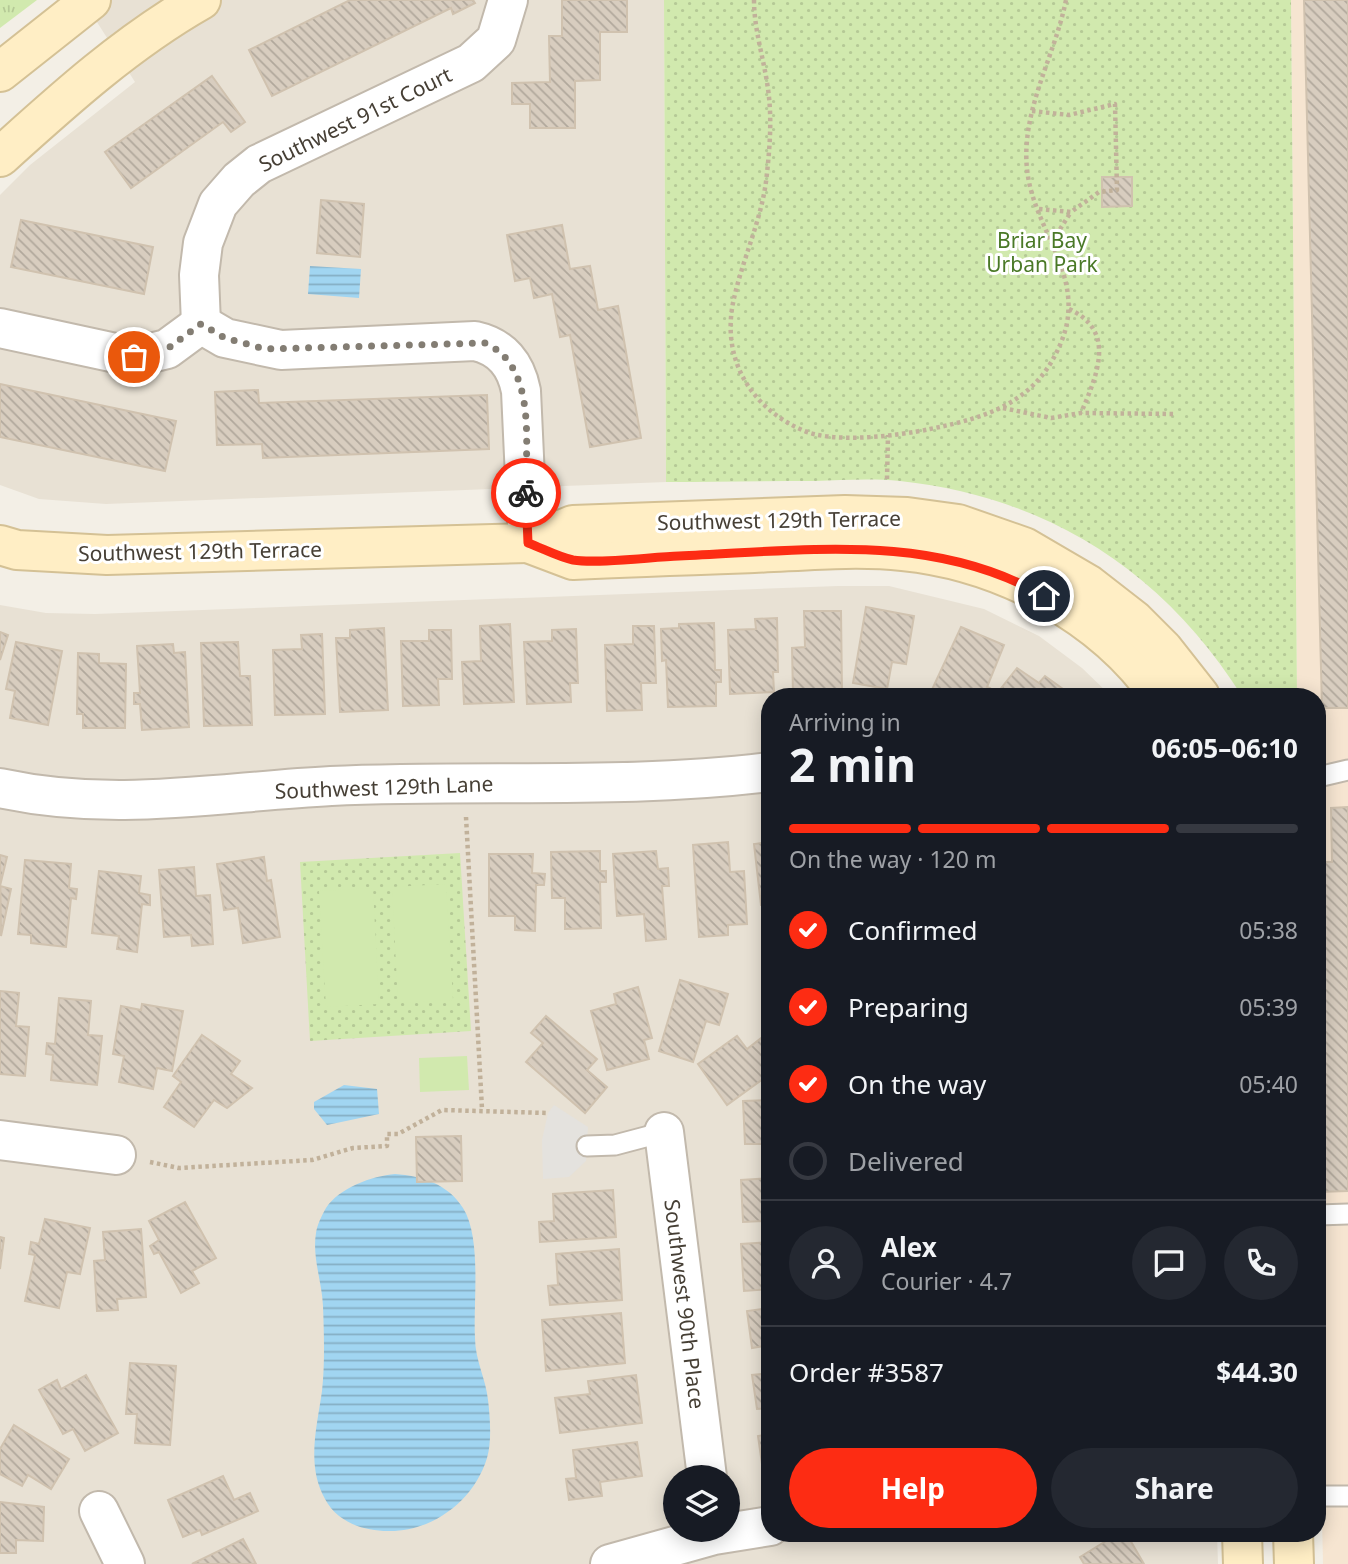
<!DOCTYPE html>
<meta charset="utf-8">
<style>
:root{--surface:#171b24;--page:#242831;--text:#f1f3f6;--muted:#9ea1a6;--line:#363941;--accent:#fd2c13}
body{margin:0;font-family:"Noto Sans",sans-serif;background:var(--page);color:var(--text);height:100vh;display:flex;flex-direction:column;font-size:26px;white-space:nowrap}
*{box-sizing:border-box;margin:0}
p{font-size:23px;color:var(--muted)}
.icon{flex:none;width:38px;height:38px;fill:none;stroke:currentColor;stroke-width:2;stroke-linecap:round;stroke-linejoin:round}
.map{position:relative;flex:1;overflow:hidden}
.drawer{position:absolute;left:761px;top:688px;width:565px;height:854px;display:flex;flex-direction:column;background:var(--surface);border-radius:28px;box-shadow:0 4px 18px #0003}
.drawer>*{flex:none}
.fabs{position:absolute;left:663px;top:1465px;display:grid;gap:14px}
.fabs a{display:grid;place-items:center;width:77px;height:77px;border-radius:50%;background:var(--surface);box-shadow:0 4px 18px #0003;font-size:35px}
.pin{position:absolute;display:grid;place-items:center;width:60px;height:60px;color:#fff;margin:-30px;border:4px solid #fff;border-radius:50%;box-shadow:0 2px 7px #0007}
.courier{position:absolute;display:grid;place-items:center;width:70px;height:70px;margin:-35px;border:5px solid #fd2c13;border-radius:50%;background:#fff;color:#222;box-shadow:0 2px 9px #0007}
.overview em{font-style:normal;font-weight:700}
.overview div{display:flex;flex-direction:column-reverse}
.overview{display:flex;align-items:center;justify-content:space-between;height:119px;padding:0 28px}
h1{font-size:46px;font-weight:700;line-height:52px}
.bar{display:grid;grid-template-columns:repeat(4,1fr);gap:10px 7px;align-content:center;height:84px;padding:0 28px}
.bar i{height:9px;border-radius:5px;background:var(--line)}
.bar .current{background:var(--accent)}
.bar p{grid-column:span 4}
.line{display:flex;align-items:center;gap:18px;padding:0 28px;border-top:2px solid var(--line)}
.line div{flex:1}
.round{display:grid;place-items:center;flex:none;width:74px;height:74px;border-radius:37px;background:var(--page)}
ol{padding:0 28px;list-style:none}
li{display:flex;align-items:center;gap:21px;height:77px}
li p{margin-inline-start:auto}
li .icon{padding:7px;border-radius:50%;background:var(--accent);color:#fff;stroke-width:4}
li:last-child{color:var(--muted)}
li i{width:38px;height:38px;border:4px solid var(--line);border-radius:50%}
.button{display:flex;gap:14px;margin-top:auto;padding:14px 28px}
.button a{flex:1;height:80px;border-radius:42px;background:var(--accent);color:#fff;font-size:28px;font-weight:700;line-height:80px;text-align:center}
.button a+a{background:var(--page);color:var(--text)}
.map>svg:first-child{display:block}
.residential{fill:#e8e1d4;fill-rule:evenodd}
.commercial{fill:#f6e5d1}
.grass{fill:url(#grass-tufts)}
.park{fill:url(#park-dots)}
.pitch{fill:#d1e9ae}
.parking{fill:#e4e2de}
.water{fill:url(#water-rules)}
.building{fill:url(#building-back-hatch);stroke:#d0c2af;stroke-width:2}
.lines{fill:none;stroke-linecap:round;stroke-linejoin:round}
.lane-casing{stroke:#c2b9ac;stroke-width:23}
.street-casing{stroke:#c2b9ac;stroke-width:42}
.secondary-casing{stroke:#d4c195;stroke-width:42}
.path{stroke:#c1b19a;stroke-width:4.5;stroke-dasharray:3.5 3.5;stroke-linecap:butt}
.lane{stroke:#fff;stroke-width:19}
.street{stroke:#fff;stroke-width:38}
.secondary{stroke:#ffeec5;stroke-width:38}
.done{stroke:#837d73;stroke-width:7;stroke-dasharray:0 12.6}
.route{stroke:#fd2c13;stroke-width:9}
.labels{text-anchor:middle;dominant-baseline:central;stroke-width:6;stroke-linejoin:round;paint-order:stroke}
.street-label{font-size:21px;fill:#463f35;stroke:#fff}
.park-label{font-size:21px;fill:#4a7927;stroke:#fff}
</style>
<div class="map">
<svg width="1348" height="1564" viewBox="0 0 1348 1564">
<defs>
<pattern id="grass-tufts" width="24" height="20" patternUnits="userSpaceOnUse" patternTransform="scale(1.75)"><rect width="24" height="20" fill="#d1e9ae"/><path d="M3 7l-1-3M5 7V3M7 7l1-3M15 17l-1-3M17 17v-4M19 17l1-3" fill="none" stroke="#b5c996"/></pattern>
<pattern id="park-dots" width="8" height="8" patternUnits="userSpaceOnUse" patternTransform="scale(1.75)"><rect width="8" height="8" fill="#d1e9ae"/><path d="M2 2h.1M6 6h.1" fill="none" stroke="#b5c996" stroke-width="1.8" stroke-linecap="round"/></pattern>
<pattern id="water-rules" width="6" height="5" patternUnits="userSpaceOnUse" patternTransform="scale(1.75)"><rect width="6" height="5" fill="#a1d5f1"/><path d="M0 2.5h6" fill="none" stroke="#85aec4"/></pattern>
<pattern id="building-back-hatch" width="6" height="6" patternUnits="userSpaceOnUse" patternTransform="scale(1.75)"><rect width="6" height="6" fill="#d8cdbf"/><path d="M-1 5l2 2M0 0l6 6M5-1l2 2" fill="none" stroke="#b1a89c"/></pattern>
</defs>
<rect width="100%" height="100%" fill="#f3efe6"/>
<!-- residential -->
<g class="residential">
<polygon points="83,0 664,0 666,482 106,504 39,499 0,485 0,195 30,165 135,82"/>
<path d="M838 586H889L984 609 1039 636 1082 668 1111 696H770V1533H1217L1218 1564H0V605L46 613 95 614ZM676 1477H728V1530H676Z"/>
</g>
<!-- commercial -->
<polygon class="commercial" points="1291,0 1348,0 1348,1564 1323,1564 1318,1332 1318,696 1297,696"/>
<!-- grass -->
<polygon class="grass" points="0,0 37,0 0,28"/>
<!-- park -->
<g class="park">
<path d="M664 0H1291L1297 696H1242C1163 571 1048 497 900 481 872 478 843 480 815 481 765 481 716 482 666 482Z"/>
<polygon points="460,853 471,1031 310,1041 300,862"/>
</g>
<!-- pitch -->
<g class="pitch">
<polygon points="446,884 453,1000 398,1003 392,887"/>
<polygon points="373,888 379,1004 326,1007 319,891"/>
<polygon points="467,1056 469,1090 420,1092 419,1058"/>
</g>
<!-- parking -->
<polygon class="parking" points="554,1105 588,1127 586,1161 569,1177 543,1179 542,1140 548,1113"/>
<!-- water -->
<g class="water">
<polygon points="310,266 361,269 359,298 308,294"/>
<polygon points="344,1085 377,1089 379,1114 327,1125 314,1109 314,1102"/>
<path d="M395 1174C422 1176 448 1184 463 1208 482 1238 473 1302 475 1338 475 1360 486 1379 488 1400 490 1416 492 1442 487 1458 474 1501 432 1532 388 1531 363 1531 337 1522 325 1499 306 1465 317 1427 322 1391 325 1364 324 1333 323 1306 322 1282 312 1257 316 1233 317 1225 322 1215 326 1208 339 1188 372 1176 395 1174Z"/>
</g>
<!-- building -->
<g class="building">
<polygon points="350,0 473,0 475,3 453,14 451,8 272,96 249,50"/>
<polygon points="562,0 627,0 627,32 600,32 600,80 575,81 575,128 530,128 530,104 512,104 512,83 550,82 549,36 562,36"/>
<polygon points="1304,0 1348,0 1348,708 1322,708"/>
<polygon points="212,76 245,122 231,132 223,122 131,188 105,152"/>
<polygon points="1102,177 1132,177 1132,206 1102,207"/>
<polygon points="321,200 364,204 360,257 317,253"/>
<polygon points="21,220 153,247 144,294 11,267"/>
<polygon points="562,225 570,269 590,266 598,310 618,306 641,438 590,447 570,335 560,337 552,294 534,298 530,278 515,281 507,235"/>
<polygon points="0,384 176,421 165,471 0,437"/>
<polygon points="258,390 259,403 487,395 489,449 263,458 262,444 217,445 215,392"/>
<polygon points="866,607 914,616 906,664 892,662 887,689 853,683"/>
<polygon points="804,611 841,611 842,693 793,694 792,648 805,647"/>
<polygon points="777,618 778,672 773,672 774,692 730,694 728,630 756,629 755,619"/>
<polygon points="714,623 715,670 721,670 721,682 716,682 716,706 668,707 666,660 662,661 661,629 679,628 679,624"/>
<polygon points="510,624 514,702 464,704 462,662 481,661 480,626"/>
<polygon points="633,626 654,626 656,683 641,683 642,710 607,711 605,645 633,644"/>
<polygon points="961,627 1004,645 987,687 990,688 987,696 929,696"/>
<polygon points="384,628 388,710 340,712 336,638 350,638 350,630"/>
<polygon points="576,629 578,683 570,683 571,702 527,704 524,642 552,641 552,630"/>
<polygon points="429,630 451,630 452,679 438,679 439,705 403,706 401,641 429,641"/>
<polygon points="0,632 8,635 0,660"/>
<polygon points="322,634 325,714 275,715 273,650 302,649 301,635"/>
<polygon points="16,642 62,651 48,725 10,718 15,691 6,689"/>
<polygon points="238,642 240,676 250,676 252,725 204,726 201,643"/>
<polygon points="173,644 174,653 185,652 189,727 142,730 140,704 134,704 134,693 140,693 137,646"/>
<polygon points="78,653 99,654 99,663 126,664 125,728 83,728 83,714 77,714"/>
<polygon points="1017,668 1039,683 1045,676 1063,689 1058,696 995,696"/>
<polygon points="1348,807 1348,1191 1318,1192 1318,862 1332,862 1331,808"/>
<polygon points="728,842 730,872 744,871 747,924 728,925 728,935 699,937 693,845"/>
<polygon points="770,842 770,904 761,905 754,844"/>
<polygon points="600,851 600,871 606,871 606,882 600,882 601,928 565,929 565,898 552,898 551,852"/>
<polygon points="656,851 658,869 668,868 669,886 662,886 666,939 646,941 644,914 617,916 613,854"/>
<polygon points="489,854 533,854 532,873 545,874 544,885 536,885 535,931 515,930 515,916 489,916"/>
<polygon points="0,855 7,857 0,886 11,889 1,936"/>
<polygon points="264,857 267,881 271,880 280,937 243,943 238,908 224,910 217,864"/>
<polygon points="25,860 71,864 69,888 77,889 76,899 71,898 66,947 31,943 31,935 18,934"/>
<polygon points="194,867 196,896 210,895 213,944 192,946 191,935 164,937 159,870"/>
<polygon points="99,871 141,876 139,893 150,895 150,905 142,904 137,952 117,949 119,936 92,933"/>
<polygon points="680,980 728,994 719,1025 706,1021 693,1062 659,1051"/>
<polygon points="638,987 652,1038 644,1040 649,1059 607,1070 591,1011 616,1004 614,994"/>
<polygon points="0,991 19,993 16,1026 29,1027 25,1076 0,1074"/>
<polygon points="59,998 91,1001 88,1035 102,1036 97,1085 51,1080 53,1055 46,1054 47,1043 55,1044"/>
<polygon points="142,1004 183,1011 172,1071 157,1068 153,1089 119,1082 124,1056 113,1054 121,1006 141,1010"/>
<polygon points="546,1016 597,1059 587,1070 607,1087 585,1113 526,1062 543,1043 531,1033"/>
<polygon points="769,1032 770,1074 727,1105 698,1064 737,1036 747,1049"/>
<polygon points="202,1035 240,1061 231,1074 252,1088 227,1108 214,1100 194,1127 164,1107 181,1082 173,1076"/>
<polygon points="770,1100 770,1147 766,1147 766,1144 745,1144 743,1101"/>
<polygon points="461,1136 462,1181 417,1182 416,1137"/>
<polygon points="770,1178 770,1225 763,1226 763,1221 743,1222 741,1180"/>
<polygon points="613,1190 616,1237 540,1242 539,1222 554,1221 553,1194"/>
<polygon points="185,1202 216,1258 192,1271 199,1283 181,1293 159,1252 154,1254 150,1246 159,1240 149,1221"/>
<polygon points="45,1219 90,1228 80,1274 67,1272 59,1308 25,1301 35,1255 29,1254 31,1242 39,1244"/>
<polygon points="141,1229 146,1297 117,1299 118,1310 97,1311 94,1261 105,1260 103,1232"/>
<polygon points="0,1237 4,1238 0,1269"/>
<polygon points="770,1242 770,1289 744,1291 741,1244"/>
<polygon points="619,1249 622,1300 550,1305 548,1286 558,1285 556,1254"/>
<polygon points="770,1308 770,1345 752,1348 747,1311"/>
<polygon points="621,1313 625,1363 546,1371 542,1320"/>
<polygon points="130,1363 176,1366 170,1445 135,1443 137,1414 126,1414"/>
<polygon points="770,1373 770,1408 757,1409 752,1375"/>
<polygon points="86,1375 118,1433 85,1451 73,1429 63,1434 39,1390 57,1380 61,1389"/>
<polygon points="636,1375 642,1423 560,1433 555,1398 590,1394 588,1381"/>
<polygon points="14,1425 69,1459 51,1489 28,1475 22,1486 0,1474 0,1449"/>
<polygon points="770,1434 770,1484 765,1485 758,1436"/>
<polygon points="637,1442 642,1476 600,1482 602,1496 569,1500 566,1479 576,1478 573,1450"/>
<polygon points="223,1476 234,1500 250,1493 258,1511 202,1535 200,1530 183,1537 168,1500"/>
<polygon points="0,1502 44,1507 43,1541 16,1540 16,1553 0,1553"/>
<polygon points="1119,1533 1126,1533 1144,1564 1084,1564 1080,1557"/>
<polygon points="243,1539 256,1564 192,1564"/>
</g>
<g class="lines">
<!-- lane casing -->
<g class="lane-casing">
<g id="lane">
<polyline points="1318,777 1348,770"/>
<polyline points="587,1146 615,1145 664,1132"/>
<polyline points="1318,1215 1348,1214"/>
<polyline points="1318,1496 1348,1496"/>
</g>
</g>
<!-- street casing -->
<g class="street-casing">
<g id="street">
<path d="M201 324 225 338 281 350 475 341C502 347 516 365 521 391L528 543"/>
<polyline points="201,324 199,275 203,243 218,204 239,180 259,164 471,63 496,40 508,0"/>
<polyline points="0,328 134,357 167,349 201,324"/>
<path d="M0 788C116 813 216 792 331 786 478 779 625 790 770 772"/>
<polyline points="664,1132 707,1477"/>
<polyline points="0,1140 116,1155"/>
<polyline points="99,1511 125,1564"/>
<polyline points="610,1564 714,1535 770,1526"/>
</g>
</g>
<!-- secondary casing -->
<g class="secondary-casing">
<g id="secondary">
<polyline points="0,72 91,0"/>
<path d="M0 157C63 100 127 42 201 0"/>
<path d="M528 543 573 560C633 557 694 555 754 553 803 551 854 546 903 551 1002 561 1103 614 1160 696"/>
<polyline points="0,545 17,550 107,555 528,543 573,525 845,515 907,517 958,524 1024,547 1089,585 1134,620 1163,649 1200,696"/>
<polyline points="1242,1533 1243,1564"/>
<polyline points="1293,1533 1294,1564"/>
</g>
</g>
<!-- path -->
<g class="path">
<path d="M754 0C754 30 764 59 768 89 772 117 770 145 767 173 763 218 742 259 733 303 722 359 750 407 802 430 832 444 897 436 930 429 989 417 1038 402 1062 340 1087 276 1033 230 1027 169 1021 110 1055 56 1066 0"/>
<polyline points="1032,111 1069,115 1115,104 1117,190 1099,192 1071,212"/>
<polyline points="1039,209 1071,212 1053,240"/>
<path d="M1069 309C1117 331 1097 375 1081 413"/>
<polyline points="1003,408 1051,418 1081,413 1175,414"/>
<polyline points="887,479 888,435"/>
<polyline points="466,817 482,1109"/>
<polyline points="150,1162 179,1168 312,1160 353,1148 387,1146 387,1134 398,1134 442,1110 548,1113"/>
</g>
<!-- lane -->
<use href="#lane" class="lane"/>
<!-- street -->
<use href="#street" class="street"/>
<!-- secondary -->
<use href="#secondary" class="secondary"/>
</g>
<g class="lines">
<!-- done -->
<path class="done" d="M134 357 167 349 201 324 225 338 265 349 485 343C538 366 525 446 526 493"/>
<!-- route -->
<path class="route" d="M526 493 528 543C542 548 558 557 573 560 598 564 651 557 679 556 803 551 932 531 1044 596"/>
</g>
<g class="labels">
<!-- street labels -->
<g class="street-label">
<text transform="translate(355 119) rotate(-26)">Southwest 91st Court</text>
<text transform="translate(779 520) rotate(-1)">Southwest 129th Terrace</text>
<text transform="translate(200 551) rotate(-1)">Southwest 129th Terrace</text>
<text transform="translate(384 787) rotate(-2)">Southwest 129th Lane</text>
<text transform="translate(685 1304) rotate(83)">Southwest 90th Place</text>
</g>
<!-- park labels -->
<g class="park-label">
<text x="1042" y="240">Briar Bay<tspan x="1042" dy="24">Urban Park</tspan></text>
</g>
</g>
</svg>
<div class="fabs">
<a><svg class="icon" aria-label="layers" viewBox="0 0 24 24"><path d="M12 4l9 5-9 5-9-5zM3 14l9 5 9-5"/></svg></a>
</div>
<div class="pin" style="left:134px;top:357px;background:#ea580c"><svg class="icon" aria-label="bag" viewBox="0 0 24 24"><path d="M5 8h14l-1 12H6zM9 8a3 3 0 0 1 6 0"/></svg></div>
<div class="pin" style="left:1044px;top:596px;background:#1f2937"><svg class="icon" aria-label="home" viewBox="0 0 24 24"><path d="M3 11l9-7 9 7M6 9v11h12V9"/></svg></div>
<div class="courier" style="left:526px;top:493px"><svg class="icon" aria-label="bike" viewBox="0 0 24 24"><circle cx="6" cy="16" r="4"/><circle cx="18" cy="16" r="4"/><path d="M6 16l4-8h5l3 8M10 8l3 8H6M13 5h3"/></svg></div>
<section class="drawer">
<div class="overview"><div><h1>2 min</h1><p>Arriving in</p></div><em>06:05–06:10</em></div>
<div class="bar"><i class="current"></i><i class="current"></i><i class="current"></i><i></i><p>On the way · 120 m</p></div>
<ol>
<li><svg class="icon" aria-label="check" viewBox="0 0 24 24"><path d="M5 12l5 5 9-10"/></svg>Confirmed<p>05:38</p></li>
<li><svg class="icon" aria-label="check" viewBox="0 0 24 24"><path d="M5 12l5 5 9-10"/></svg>Preparing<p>05:39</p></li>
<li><svg class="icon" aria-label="check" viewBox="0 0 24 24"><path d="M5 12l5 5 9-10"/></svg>On the way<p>05:40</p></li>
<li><i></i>Delivered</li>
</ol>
<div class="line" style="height:126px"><a class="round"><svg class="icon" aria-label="person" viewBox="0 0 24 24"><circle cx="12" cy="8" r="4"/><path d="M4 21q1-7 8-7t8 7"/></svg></a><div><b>Alex</b><p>Courier · 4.7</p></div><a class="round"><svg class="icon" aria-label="chat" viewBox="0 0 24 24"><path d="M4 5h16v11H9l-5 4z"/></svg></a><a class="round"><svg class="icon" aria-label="phone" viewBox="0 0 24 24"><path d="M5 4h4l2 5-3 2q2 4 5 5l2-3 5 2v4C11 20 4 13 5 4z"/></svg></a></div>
<div class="line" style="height:91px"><div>Order #3587</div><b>$44.30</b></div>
<div class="button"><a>Help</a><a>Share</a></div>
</section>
</div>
